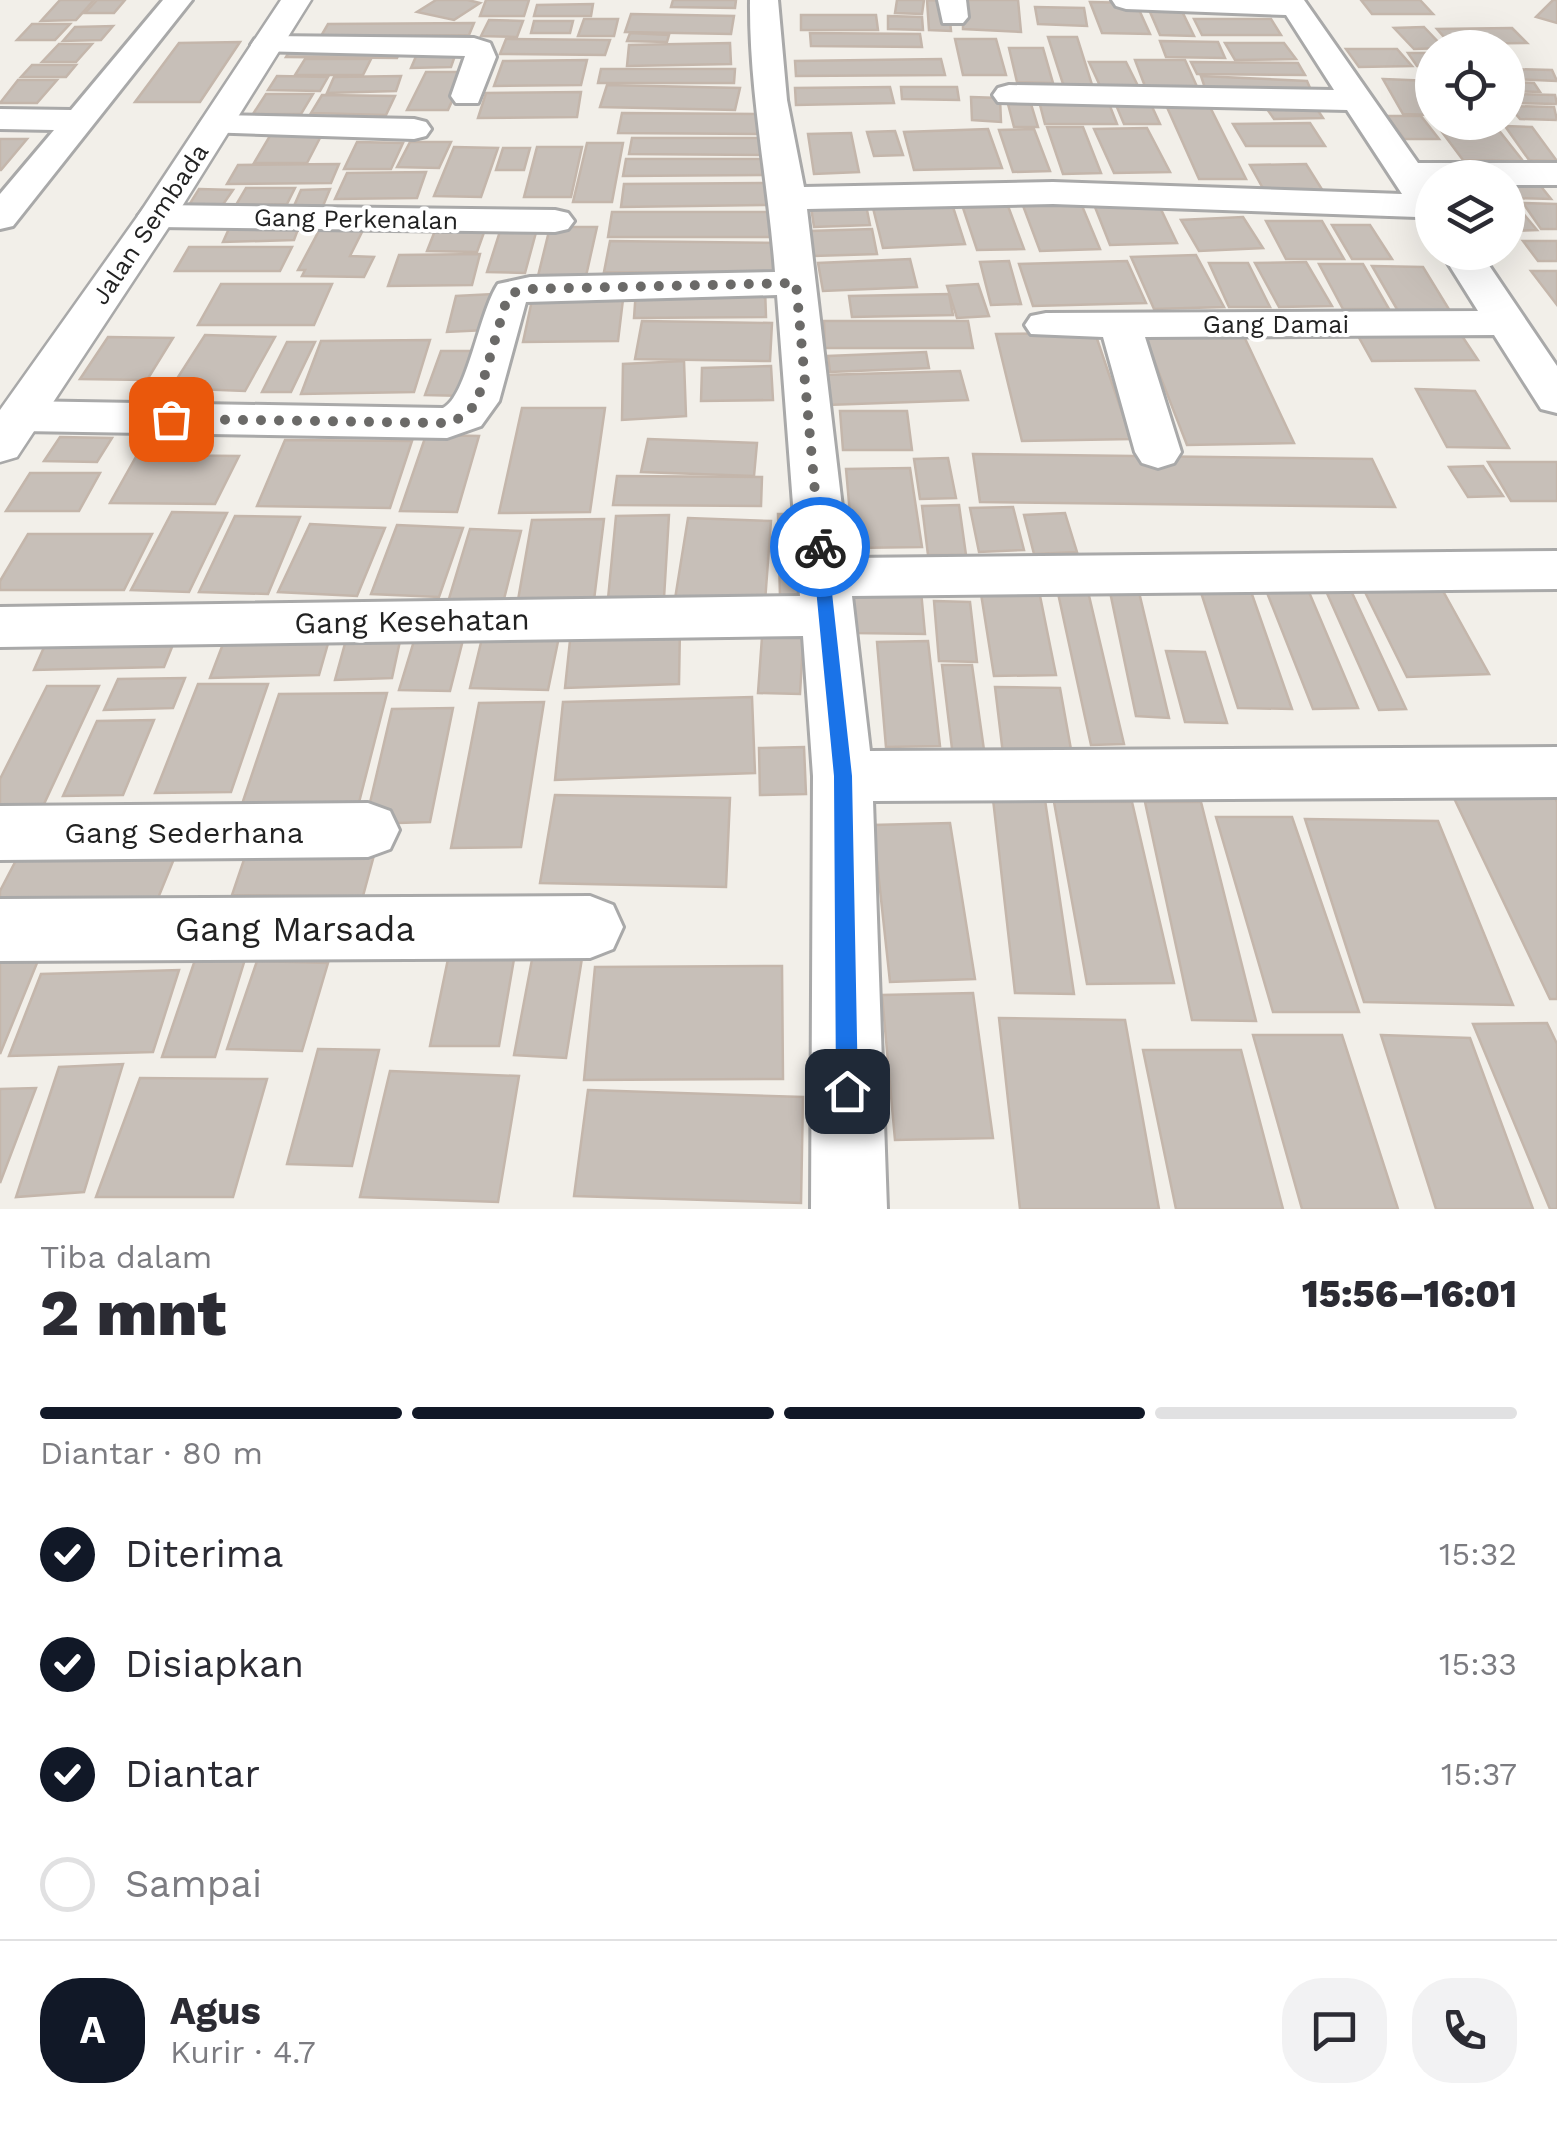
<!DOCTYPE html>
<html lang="id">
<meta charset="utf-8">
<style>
:root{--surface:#fff;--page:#f2f2f3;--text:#2b2b33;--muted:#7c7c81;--line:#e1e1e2;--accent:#111827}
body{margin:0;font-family:"Work Sans",sans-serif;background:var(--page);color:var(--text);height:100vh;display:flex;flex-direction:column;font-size:38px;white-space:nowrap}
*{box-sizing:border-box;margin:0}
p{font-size:32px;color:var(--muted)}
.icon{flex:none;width:55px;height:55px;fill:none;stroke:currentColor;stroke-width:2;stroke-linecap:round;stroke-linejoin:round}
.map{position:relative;height:1209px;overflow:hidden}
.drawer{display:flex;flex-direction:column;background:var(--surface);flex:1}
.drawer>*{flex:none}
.fabs{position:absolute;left:1415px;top:30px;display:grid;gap:20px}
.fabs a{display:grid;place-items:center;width:110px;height:110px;border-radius:50%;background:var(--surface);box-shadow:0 10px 40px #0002;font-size:50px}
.pin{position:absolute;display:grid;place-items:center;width:85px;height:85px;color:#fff;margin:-42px;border-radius:20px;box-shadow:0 5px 15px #0006}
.courier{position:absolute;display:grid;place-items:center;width:100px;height:100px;margin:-50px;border:8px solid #1a73e8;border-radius:50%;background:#fff;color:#222;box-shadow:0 2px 12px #0007}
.summary em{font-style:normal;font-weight:800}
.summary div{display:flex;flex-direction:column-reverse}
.summary{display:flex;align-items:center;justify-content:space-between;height:170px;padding:0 40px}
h1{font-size:65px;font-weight:800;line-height:75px}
.bar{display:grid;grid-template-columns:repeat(4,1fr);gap:15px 10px;align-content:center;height:120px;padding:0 40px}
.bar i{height:12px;border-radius:8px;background:var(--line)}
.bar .selected{background:var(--accent)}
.bar p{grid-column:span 4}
.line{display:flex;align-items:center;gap:25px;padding:0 40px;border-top:2px solid var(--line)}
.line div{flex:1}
.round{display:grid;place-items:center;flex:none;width:105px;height:105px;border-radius:40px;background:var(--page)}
ol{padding:0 40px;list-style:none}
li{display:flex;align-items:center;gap:30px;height:110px}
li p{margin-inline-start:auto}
li .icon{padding:10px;border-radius:50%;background:var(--accent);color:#fff;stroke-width:4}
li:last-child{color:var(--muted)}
li i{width:55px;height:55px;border:5px solid var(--line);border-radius:50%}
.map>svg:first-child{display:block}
.building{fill:#c7bfb8;stroke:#c4b6ab;stroke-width:2.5}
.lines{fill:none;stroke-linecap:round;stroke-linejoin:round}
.minor-casing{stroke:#a9a9a9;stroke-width:6}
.tertiary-casing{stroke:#a9a9a9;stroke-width:5}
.minor{fill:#fff;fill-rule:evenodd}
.tertiary{fill:#fff;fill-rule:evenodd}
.route{fill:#1a73e8}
.done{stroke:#6b6a68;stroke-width:10;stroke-dasharray:0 18}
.labels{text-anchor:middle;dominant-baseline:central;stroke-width:8;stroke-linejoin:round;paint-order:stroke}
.far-street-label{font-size:25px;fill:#222;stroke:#fff}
.street-label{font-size:30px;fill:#222;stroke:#fff}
.near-street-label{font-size:35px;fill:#222;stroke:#fff}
</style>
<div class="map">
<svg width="1557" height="1209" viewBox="0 0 1557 1209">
<rect width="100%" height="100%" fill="#f2efe9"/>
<!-- building -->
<g class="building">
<polygon points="60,0 94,0 76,20 41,21"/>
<polygon points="97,0 125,0 114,13 85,13"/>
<polygon points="436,0 468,0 480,3 454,20 417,12"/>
<polygon points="486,0 529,0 524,16 480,16"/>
<polygon points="673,0 736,0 735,8 671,7"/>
<polygon points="897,0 924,0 922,14 895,13"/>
<polygon points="927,0 948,1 951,31 929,30"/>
<polygon points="963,0 1018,0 1021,32 963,29"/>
<polygon points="1361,0 1420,0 1433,14 1372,14"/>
<polygon points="1553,0 1557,0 1557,23 1536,17"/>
<polygon points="1090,2 1136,3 1150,34 1102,33"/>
<polygon points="593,4 591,16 534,16 537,5"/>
<polygon points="1147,5 1179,5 1194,36 1160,35"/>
<polygon points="1035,7 1084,8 1087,26 1038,24"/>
<polygon points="631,14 734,16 731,34 625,32"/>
<polygon points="801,15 876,15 878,30 801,30"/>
<polygon points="888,16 922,17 923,30 888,29"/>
<polygon points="584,19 618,19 614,36 578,36"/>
<polygon points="1194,19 1271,19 1281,35 1202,35"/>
<polygon points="489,20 523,21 517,37 481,36"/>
<polygon points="534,21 573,21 570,33 531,33"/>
<polygon points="474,23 469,35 321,36 328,24"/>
<polygon points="32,24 70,24 55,40 17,40"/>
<polygon points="113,26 101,40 63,41 75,27"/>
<polygon points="1424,27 1444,48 1414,49 1394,28"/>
<polygon points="1512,28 1527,43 1450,44 1437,29"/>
<polygon points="630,33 669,35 667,42 627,41"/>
<polygon points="810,33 920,34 922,47 811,46"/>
<polygon points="1048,37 1077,37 1093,88 1064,87"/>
<polygon points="506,39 610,40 605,55 500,54"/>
<polygon points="955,39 996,39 1006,75 963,75"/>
<polygon points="1160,41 1218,42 1225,58 1166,57"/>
<polygon points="240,42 200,102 135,102 179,43"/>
<polygon points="730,43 731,64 627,66 629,45"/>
<polygon points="1225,43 1284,43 1296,59 1235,60"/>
<polygon points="59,44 92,44 76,62 42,62"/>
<polygon points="292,47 402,48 397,58 286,57"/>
<polygon points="420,47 458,47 451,67 411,68"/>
<polygon points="1009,48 1043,48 1053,83 1017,82"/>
<polygon points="1346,49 1397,49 1412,66 1359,67"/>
<polygon points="1408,53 1432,53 1432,67 1417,66"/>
<polygon points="305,59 371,59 363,75 295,75"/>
<polygon points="941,59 945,75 796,76 795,61"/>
<polygon points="587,60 581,85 494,86 503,61"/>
<polygon points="1135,60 1185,60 1198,89 1146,89"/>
<polygon points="1089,62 1126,62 1139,88 1101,88"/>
<polygon points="1191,62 1298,63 1305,75 1197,74"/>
<polygon points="32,65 76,65 66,77 21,77"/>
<polygon points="601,69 735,69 734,83 598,83"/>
<polygon points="1508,69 1552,70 1557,81 1511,79"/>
<polygon points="426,72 465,72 448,110 407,110"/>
<polygon points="277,76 328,77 320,91 268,90"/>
<polygon points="401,76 396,91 327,93 334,77"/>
<polygon points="1201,76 1307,81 1313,95 1206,91"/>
<polygon points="1383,79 1432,81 1432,115 1403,114"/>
<polygon points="18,80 57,80 37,103 0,103"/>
<polygon points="1508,82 1534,83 1540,92 1508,91"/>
<polygon points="607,85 740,88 735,110 600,107"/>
<polygon points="890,87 894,103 796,105 795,88"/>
<polygon points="901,87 957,87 959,100 902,99"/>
<polygon points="581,92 577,117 478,118 486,93"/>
<polygon points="266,94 313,94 301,114 253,114"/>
<polygon points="1508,94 1555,95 1557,104 1508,103"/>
<polygon points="322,95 395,96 386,115 311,113"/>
<polygon points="971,97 1000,98 1001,122 972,120"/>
<polygon points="1114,100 1149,100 1160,124 1124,124"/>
<polygon points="1311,100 1323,118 1274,119 1262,102"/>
<polygon points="1039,101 1108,101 1117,124 1045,124"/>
<polygon points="1008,104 1031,104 1038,127 1014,127"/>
<polygon points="1166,105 1209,105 1246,179 1199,179"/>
<polygon points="1509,106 1554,107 1557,120 1520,119"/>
<polygon points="622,113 758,114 757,134 618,133"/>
<polygon points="1387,116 1421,116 1439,139 1404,139"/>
<polygon points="1310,123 1325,146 1246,146 1233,124"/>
<polygon points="1505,126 1532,127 1557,161 1529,160"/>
<polygon points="1047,127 1083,127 1101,173 1063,174"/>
<polygon points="1147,128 1170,172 1114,173 1094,129"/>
<polygon points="1439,128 1497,128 1523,161 1463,160"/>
<polygon points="988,129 1002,168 914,170 904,132"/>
<polygon points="1034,129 1050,171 1013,172 999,130"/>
<polygon points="895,131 903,155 874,156 867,132"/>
<polygon points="851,133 859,172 814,174 808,134"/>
<polygon points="271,134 322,134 307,163 254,163"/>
<polygon points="632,138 762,138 761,155 629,154"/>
<polygon points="0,139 27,139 1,170 0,170"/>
<polygon points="357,142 403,143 391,169 344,169"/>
<polygon points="410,142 451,142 439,168 397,167"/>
<polygon points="587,143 623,143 612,202 573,202"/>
<polygon points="454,147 498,148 481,197 434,196"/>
<polygon points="537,147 582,147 571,197 524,197"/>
<polygon points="503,148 530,148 524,170 496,170"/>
<polygon points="626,159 772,159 772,175 623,176"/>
<polygon points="339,164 331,183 227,184 238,165"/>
<polygon points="1306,164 1323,191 1265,192 1250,165"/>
<polygon points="426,172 417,198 335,199 347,173"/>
<polygon points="1508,179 1535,179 1551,199 1508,198"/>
<polygon points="766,183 767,205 621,207 624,184"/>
<polygon points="246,188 295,188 287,204 236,205"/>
<polygon points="199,189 233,190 222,206 189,205"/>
<polygon points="330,189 323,206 294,206 301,190"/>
<polygon points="1080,201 1100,249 1040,251 1022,203"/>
<polygon points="1157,201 1177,243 1110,245 1093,202"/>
<polygon points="1523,203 1557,204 1557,229 1541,229"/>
<polygon points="952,204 965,244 883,248 873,208"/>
<polygon points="866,205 870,225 814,227 811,207"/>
<polygon points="1008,206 1024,249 977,250 963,208"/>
<polygon points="1508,206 1517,206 1537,230 1508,231"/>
<polygon points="612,212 778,212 778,237 608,237"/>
<polygon points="1243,217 1263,248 1199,251 1181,220"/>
<polygon points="301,221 294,240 223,242 231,224"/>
<polygon points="1266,221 1322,221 1344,259 1286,259"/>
<polygon points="438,223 487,224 477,252 427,251"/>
<polygon points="322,225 365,226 350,256 374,257 364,277 302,276 305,270 298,270"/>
<polygon points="502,225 538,225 525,273 487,272"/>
<polygon points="1332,225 1370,225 1392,259 1352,259"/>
<polygon points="550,227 597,227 586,276 538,276"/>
<polygon points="872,229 877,254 814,256 810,231"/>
<polygon points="610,241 785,243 784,274 604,272"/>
<polygon points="1523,241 1557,241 1557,261 1538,261"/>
<polygon points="189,247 292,247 280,271 175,271"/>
<polygon points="480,254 472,285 388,286 399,255"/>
<polygon points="1196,255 1224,307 1154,309 1131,257"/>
<polygon points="910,259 917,287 823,291 818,263"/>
<polygon points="1009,261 1021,304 991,305 980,262"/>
<polygon points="1127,261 1146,303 1033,306 1019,264"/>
<polygon points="1306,262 1332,306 1279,307 1255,263"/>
<polygon points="1209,263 1248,263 1270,307 1229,307"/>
<polygon points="1319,264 1363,264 1389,309 1343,309"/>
<polygon points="1372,266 1423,267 1450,311 1398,311"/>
<polygon points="1531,271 1557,271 1557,305"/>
<polygon points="221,284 332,284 314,325 198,325"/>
<polygon points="978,284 989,316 957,318 947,286"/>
<polygon points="765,288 766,317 634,318 636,290"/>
<polygon points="534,291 624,291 618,341 523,342"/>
<polygon points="493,294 486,330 447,332 456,296"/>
<polygon points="949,294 953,315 852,317 849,296"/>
<polygon points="642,321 772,323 770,361 635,359"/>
<polygon points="824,321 968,321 973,348 825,348"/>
<polygon points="1454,324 1478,360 1372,361 1352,325"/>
<polygon points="1241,330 1294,443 1187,445 1143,332"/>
<polygon points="1095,333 1131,439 1022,441 996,334"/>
<polygon points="205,335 275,337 245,391 171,388"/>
<polygon points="108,337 173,338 147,380 80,379"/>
<polygon points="430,340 414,392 301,394 321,341"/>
<polygon points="287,342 315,342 291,392 262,392"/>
<polygon points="441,351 480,351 466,396 425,395"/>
<polygon points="926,352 929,368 830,372 828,356"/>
<polygon points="684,361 686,416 622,420 623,364"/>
<polygon points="771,366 773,400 701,401 702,368"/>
<polygon points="960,371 968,400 827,405 823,375"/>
<polygon points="1416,389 1475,391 1509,448 1447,447"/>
<polygon points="522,408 605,408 590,512 499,513"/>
<polygon points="840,411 907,411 912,450 843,450"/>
<polygon points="426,435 479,436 457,512 400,511"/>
<polygon points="60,437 112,438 97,462 44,461"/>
<polygon points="648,439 757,443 754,476 641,472"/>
<polygon points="285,440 412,441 390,508 257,506"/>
<polygon points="973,454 1372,459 1395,507 980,502"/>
<polygon points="137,455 239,456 215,504 110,503"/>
<polygon points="948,458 956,498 920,499 914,459"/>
<polygon points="1488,462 1557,462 1557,501 1511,501"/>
<polygon points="1483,466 1503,496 1468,497 1449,467"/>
<polygon points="910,468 922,547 853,548 846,469"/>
<polygon points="30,473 100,473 79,511 6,511"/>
<polygon points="617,476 762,477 761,506 613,505"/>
<polygon points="959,505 966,555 928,555 922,506"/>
<polygon points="1013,507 1024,550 979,552 970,508"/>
<polygon points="172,512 227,513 189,592 131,590"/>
<polygon points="1065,513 1077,552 1034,554 1024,515"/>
<polygon points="778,514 799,514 802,597 780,597"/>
<polygon points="669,515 664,598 608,599 616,516"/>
<polygon points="235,516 300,517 268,594 199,592"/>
<polygon points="688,518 771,521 765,602 675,599"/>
<polygon points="604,519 594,600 518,600 532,520"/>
<polygon points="310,524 385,528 357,596 278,592"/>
<polygon points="397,525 463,528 439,597 371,594"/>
<polygon points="470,529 521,531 503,603 448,602"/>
<polygon points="28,534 152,534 124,590 0,590 0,581"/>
<polygon points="1197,580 1247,580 1292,709 1238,708"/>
<polygon points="979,581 1037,581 1056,675 994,676"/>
<polygon points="1322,582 1347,582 1406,709 1379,710"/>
<polygon points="1438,582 1489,674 1407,677 1361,584"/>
<polygon points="1086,583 1124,744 1091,745 1056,584"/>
<polygon points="1264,585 1306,585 1358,708 1313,709"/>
<polygon points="1109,587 1138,588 1169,718 1136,716"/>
<polygon points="853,590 921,591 925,634 854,633"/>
<polygon points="934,601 970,602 977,662 939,661"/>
<polygon points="763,623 804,625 800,694 758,693"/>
<polygon points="485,626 561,627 548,690 470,688"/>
<polygon points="403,627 392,678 335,680 349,629"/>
<polygon points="680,627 679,684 565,688 571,631"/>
<polygon points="417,631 465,632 450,691 399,690"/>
<polygon points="331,633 319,675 210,678 226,636"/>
<polygon points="928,641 940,746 886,747 877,642"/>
<polygon points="174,642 164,667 34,670 45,645"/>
<polygon points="1166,651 1205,652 1227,723 1185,722"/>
<polygon points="942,665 972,665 985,757 953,757"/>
<polygon points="185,678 173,708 104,710 118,679"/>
<polygon points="198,684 268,684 231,792 155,793"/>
<polygon points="47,686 99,686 44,804 0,805 0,779"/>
<polygon points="995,687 1060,688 1072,755 1003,754"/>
<polygon points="387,693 355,818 237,819 279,694"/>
<polygon points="752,697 755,773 555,780 563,702"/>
<polygon points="544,702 521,847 451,848 479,703"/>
<polygon points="453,708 430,822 365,824 392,709"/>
<polygon points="154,720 123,795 63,796 97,721"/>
<polygon points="804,747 806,794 760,795 759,748"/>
<polygon points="1553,794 1557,802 1557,999 1550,999 1453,796"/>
<polygon points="555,795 730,798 726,887 540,883"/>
<polygon points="993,799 1045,800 1074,994 1015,993"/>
<polygon points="1054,802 1132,802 1174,983 1087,984"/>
<polygon points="1145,802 1201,802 1256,1021 1192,1020"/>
<polygon points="1216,817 1292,817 1359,1012 1273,1012"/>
<polygon points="1305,819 1438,821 1513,1005 1364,1002"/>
<polygon points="950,823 975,979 890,982 873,825"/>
<polygon points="253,833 380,833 363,896 232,895"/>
<polygon points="24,845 178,849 154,908 0,904 0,891"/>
<polygon points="534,949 583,952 566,1058 514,1055"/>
<polygon points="246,956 215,1057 162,1057 196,957"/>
<polygon points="39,958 0,1054 0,960"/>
<polygon points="448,959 514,959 499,1046 430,1046"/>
<polygon points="257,961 328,963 302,1051 227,1049"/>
<polygon points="782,966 783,1079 584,1080 595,967"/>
<polygon points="179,970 153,1052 9,1056 41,974"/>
<polygon points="973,993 993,1138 895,1140 882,995"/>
<polygon points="999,1018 1125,1020 1159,1209 1020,1209"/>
<polygon points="1547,1023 1557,1044 1557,1209 1550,1209 1473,1024"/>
<polygon points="1253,1035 1342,1035 1398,1209 1302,1209"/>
<polygon points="1381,1035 1470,1038 1533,1209 1436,1209"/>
<polygon points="318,1049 379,1050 352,1166 287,1164"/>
<polygon points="1143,1050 1241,1050 1283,1209 1176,1209"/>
<polygon points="123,1064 84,1192 16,1197 59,1067"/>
<polygon points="390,1071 519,1076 498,1202 360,1197"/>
<polygon points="140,1078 267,1079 233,1197 96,1197"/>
<polygon points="36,1088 0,1183 0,1089"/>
<polygon points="588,1090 803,1097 801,1203 574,1196"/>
</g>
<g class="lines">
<!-- minor casing -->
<g class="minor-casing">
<g id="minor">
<polygon points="163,0 192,0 13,226 0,229 0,194 54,130 0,129 0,109 71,110"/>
<path d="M750 0H778L787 100 804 187 1053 182 1402 194 1347 110 998 102 993 95 998 88 1009 85 1334 90 1286 15 1126 9 1116 6 1112 0H1304L1418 163H1557V185H1508V178H1432V222L1417 217 1053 204 807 209 848 558 1557 551V589L852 596 870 751 1557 747V797L873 801 887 1209H811L813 776 803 636 0 647V607L800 596 777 295 526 302 499 401 481 426 447 438 20 431 4 426 0 420 4 406 20 401 443 408C467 397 479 312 498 284L530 277 775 272C768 180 749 92 750 0Z"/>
<polygon points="938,0 966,0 968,17 963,23 943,23"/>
<polygon points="266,36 474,38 490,43 496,57 478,103 456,103 451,96 465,56 255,51 251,45 255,39"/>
<polygon points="216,115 414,119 426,122 431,129 426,136 414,139 204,132 199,125 204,118"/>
<polygon points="157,205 555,210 568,213 574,221 568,229 555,232 157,227 144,224 138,216 144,208"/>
<polygon points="1441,252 1480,252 1557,366 1557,413 1541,409 1494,335 1145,337 1181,452 1174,463 1158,468 1142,463 1135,452 1103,337 1031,334 1025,325 1031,316 1046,313 1478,311"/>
<polygon points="368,803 390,811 399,830 390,849 368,857 0,860 0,806"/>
<polygon points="590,896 613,905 623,927 613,949 590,958 0,961 0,899"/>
</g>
</g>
<!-- tertiary casing -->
<g class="tertiary-casing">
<polygon id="tertiary" points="281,0 311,0 176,216 17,457 0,462 0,410 140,213"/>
</g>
<!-- minor -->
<use href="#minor" class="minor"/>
<!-- tertiary -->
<use href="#tertiary" class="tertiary"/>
</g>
<!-- route -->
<polygon class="route" points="820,541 827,547 852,776 858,1091 855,1099 847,1102 839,1099 836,1091 834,776 812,547"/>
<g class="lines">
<!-- done -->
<polyline class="done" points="171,419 447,423 465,416 477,402 506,302 512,293 530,289 796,283 820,547"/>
</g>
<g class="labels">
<!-- far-street labels -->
<g class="far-street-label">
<text transform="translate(356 219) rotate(1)">Gang Perkenalan</text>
<text transform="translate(150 224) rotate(-56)">Jalan Sembada</text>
<text x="1276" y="324">Gang Damai</text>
</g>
<!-- street labels -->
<g class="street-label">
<text transform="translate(412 621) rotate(-1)">Gang Kesehatan</text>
<text x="184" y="832">Gang Sederhana</text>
</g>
<!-- near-street labels -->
<g class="near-street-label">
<text x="295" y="929">Gang Marsada</text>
</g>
</g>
</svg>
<div class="fabs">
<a><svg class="icon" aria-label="locate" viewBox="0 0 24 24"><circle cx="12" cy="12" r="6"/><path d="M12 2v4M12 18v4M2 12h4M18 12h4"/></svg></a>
<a><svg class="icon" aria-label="layers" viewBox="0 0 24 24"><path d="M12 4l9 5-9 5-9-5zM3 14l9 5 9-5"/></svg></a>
</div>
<div class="pin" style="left:171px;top:419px;background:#ea580c"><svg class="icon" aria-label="bag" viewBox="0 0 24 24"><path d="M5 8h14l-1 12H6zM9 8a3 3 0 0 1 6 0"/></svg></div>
<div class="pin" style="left:847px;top:1091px;background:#1f2937"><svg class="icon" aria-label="home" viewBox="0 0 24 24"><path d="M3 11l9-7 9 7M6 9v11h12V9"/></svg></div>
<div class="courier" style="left:820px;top:547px"><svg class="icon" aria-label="bike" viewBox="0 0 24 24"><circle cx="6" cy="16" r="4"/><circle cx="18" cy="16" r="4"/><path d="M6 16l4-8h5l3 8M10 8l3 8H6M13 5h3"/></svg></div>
</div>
<section class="drawer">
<div class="summary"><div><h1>2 mnt</h1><p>Tiba dalam</p></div><em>15:56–16:01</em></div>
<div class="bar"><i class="selected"></i><i class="selected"></i><i class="selected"></i><i></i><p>Diantar · 80 m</p></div>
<ol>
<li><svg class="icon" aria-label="check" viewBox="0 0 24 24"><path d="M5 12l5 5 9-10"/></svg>Diterima<p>15:32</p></li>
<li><svg class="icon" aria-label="check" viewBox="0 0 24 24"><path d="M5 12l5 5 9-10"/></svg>Disiapkan<p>15:33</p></li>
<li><svg class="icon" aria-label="check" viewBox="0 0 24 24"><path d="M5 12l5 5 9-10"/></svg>Diantar<p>15:37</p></li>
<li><i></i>Sampai</li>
</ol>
<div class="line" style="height:180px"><b class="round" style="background:var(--accent);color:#fff">A</b><div><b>Agus</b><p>Kurir · 4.7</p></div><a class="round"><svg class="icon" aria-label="chat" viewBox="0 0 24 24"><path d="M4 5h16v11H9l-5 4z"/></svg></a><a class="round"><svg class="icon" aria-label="phone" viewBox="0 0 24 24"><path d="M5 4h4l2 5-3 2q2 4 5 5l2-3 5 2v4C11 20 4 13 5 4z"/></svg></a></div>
</section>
